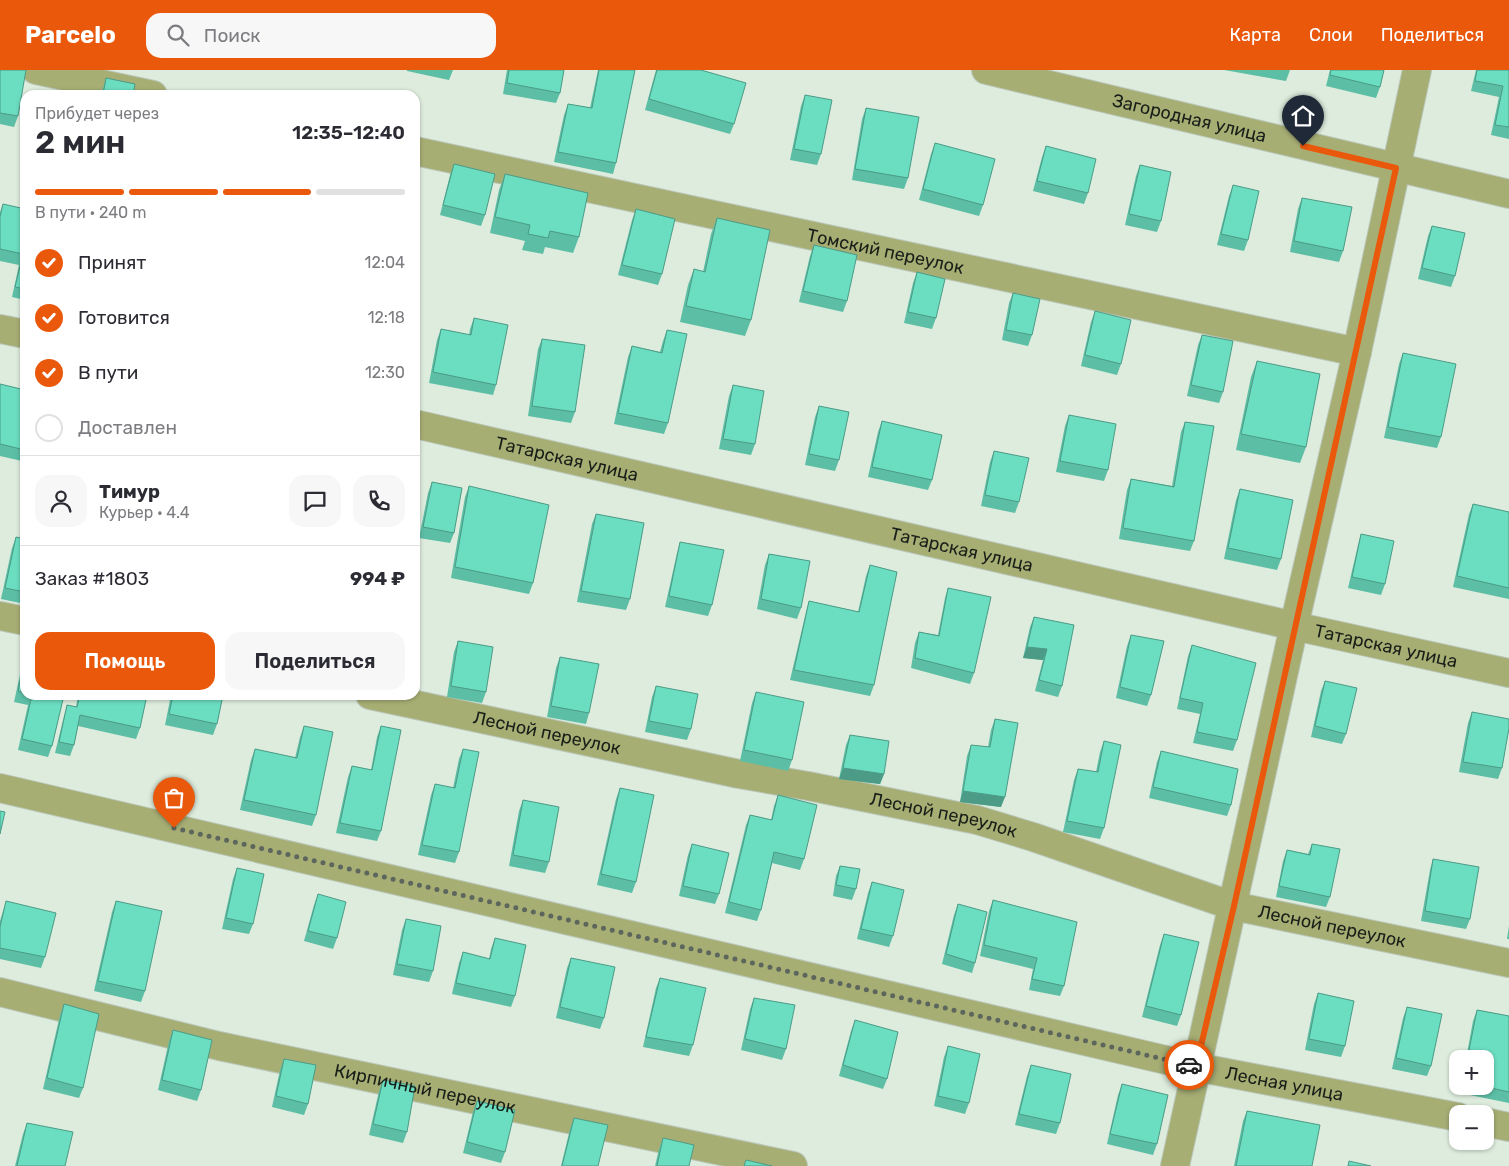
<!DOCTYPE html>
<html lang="ru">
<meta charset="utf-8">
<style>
:root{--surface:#fff;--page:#f7f7f7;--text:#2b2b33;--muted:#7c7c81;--line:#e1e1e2;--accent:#ea580c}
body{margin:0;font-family:Rubik,sans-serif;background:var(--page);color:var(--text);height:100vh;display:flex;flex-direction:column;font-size:19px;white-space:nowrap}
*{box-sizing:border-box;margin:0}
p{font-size:16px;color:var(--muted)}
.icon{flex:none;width:28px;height:28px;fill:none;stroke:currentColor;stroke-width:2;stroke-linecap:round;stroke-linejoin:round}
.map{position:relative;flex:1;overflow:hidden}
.side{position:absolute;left:20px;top:20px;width:400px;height:610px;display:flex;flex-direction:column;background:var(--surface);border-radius:15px;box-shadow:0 1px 4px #0004}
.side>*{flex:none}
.controls{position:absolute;left:1449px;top:980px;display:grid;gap:10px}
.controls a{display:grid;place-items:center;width:45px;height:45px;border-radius:10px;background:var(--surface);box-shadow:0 1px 4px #0004;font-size:25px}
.pin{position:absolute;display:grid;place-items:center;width:42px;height:42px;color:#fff;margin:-51px -21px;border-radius:50% 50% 50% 0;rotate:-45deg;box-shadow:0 0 5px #0007}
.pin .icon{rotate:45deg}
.courier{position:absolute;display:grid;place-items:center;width:50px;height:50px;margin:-25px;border:4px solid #ea580c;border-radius:50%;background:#fff;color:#222;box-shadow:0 1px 6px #0007}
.overview em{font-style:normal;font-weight:600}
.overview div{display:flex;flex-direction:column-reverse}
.overview{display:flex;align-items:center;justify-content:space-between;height:85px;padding:0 15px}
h1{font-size:32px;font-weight:600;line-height:38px}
.bar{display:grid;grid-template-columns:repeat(4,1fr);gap:8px 5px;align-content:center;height:60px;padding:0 15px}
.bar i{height:6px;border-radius:4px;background:var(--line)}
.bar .active{background:var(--accent)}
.bar p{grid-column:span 4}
.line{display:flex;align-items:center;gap:12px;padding:0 15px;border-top:1px solid var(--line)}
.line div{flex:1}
.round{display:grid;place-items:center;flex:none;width:52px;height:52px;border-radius:15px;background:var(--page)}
ol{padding:0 15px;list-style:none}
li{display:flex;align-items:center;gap:15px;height:55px}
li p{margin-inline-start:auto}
li .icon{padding:5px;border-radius:50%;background:var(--accent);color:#fff;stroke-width:4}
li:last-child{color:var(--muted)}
li i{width:28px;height:28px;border:2px solid var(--line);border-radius:50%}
.cta{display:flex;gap:10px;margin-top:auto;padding:10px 15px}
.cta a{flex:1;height:58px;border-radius:15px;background:var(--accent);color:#fff;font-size:20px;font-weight:600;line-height:58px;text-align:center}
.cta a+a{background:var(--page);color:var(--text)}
header{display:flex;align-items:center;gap:30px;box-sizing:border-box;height:70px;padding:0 25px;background:var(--accent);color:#fff}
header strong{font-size:24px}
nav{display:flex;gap:28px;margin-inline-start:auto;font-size:18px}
.search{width:350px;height:45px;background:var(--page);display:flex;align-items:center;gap:12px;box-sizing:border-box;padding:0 18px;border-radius:15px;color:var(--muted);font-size:19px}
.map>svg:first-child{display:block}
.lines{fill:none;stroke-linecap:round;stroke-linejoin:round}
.minor-casing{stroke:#bac7ba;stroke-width:30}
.minor{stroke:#a7ae74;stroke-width:28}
.wall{fill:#5cbea5}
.shaded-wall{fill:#4b9b86}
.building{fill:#6bddc0;stroke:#4b9b86}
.done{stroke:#5d665d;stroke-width:5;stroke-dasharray:0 9}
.route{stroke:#ea580c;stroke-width:6}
.labels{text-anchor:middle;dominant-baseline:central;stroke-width:4;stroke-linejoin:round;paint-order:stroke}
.street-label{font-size:18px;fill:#181e18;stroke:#ddecdd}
</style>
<header>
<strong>Parcelo</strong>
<div class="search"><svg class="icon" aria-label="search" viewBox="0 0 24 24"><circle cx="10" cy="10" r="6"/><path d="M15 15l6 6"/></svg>Поиск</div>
<nav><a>Карта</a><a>Слои</a><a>Поделиться</a></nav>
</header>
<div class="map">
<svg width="1509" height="1096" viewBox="0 0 1509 1096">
<rect width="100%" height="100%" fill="#ddecdd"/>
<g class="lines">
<!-- minor casing -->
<g class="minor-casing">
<g id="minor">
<polyline points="36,0 153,25"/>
<path id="s1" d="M986 0 1509 124"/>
<path id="s2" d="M415 81 1357 282"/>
<polyline points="0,259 25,264"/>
<path id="s3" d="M415 354 1294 556 1509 603"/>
<polyline points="0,546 25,551"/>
<path id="s4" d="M370 625 739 704 808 716 977 750 1033 767 1233 836 1509 893"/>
<path id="s5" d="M0 718 1196 997 1458 1047"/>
<path id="s6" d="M0 922 219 976 793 1096"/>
<polyline points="1485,1052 1509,1057"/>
<polyline points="1175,1096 1294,556 1357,282 1417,0"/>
</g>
</g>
<!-- minor -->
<use href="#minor" class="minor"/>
</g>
<!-- wall -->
<g class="wall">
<polygon points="0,0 18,46 14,57 0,54"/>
<polygon points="407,0 453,0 449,10 407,1"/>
<polygon points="507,0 564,0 560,23 556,33 503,24"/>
<polygon points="598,0 635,0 616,93 613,104 554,92 564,45 568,34 590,38"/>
<polygon points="656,0 701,0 734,54 730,64 645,40"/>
<polygon points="1224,0 1290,0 1286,11"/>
<polygon points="1330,0 1384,0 1380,17 1376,28 1326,16"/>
<polygon points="1476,0 1509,0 1509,69 1491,65 1499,27 1471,21"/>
<polygon points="106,8 133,25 101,25"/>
<polygon points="805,25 821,84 817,95 790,90 801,36"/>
<polygon points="866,38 908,108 904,119 852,110 862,49"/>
<polygon points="935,73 983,135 979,146 919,130 931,84"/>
<polygon points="1046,76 1088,123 1084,134 1033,121 1042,87"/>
<polygon points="454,94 485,145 481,156 440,145 450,105"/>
<polygon points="1140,95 1161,151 1157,162 1125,155 1136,106"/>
<polygon points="505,104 579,167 573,183 545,177 543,184 522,180 525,171 490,163 499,120"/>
<polygon points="1233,115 1248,170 1244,181 1217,175 1229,126"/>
<polygon points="1302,128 1343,181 1339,192 1290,182 1298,139"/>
<polygon points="3,134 25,139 25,230 12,227 19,195 0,191 0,142"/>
<polygon points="636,139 662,204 658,215 618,205 632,150"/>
<polygon points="717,148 751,250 745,266 680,252 688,215 694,199 703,202 711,164"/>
<polygon points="1432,156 1455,206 1451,217 1418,209 1428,166"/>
<polygon points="814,175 847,231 843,242 799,232 810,186"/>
<polygon points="917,202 936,248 932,259 904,253 913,213"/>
<polygon points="1013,223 1032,265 1028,276 1002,270 1009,233"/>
<polygon points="1095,241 1121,294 1117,305 1081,296 1091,252"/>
<polygon points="474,248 496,315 493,325 429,313 437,270 441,259 469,265 470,259"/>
<polygon points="667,260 668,353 664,364 614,354 628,287 632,276 660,282 663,271"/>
<polygon points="1202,265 1223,322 1219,333 1187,326 1198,275"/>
<polygon points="542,269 575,342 571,353 528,346 538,279"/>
<polygon points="1403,283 1441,367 1437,378 1384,368 1399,294"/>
<polygon points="1257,291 1306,377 1300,393 1236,380 1251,307"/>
<polygon points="0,314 25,320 25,382 22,391 0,386"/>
<polygon points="733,315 755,374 751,385 719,379 729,326"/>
<polygon points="819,336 839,390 835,401 805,395 815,347"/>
<polygon points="1069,345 1108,400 1104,411 1056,402 1065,356"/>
<polygon points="882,351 932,410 928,420 868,407 878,362"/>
<polygon points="1185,352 1194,471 1190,481 1119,469 1127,420 1131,409 1172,416 1181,362"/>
<polygon points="994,381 1019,432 1015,443 981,436 990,392"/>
<polygon points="432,412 454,463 450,473 419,468 428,423"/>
<polygon points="469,416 533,513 529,524 451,508 465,427"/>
<polygon points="1240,419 1281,489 1277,500 1224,489 1236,430"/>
<polygon points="1473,434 1509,442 1509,529 1453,517 1469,444"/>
<polygon points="596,444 630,529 626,540 577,532 592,454"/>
<polygon points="1361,464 1385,514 1381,525 1348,518 1358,475"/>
<polygon points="16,467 25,469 25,534 1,529 12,478"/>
<polygon points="680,472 712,535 708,546 665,537 677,483"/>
<polygon points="769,484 801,538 797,549 757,539 765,495"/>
<polygon points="870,495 874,615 870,626 790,610 806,542 809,531 858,542 866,506"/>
<polygon points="948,518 974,603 970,614 911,598 915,573 919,562 938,565 945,528"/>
<polygon points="1034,547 1062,616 1058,627 1035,621 1043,590 1023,588 1030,557"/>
<polygon points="1131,565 1151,625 1147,636 1116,628 1127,576"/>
<polygon points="458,571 486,622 482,633 447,627 454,582"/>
<polygon points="1192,575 1237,670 1233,681 1193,673 1200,644 1177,639 1188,586"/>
<polygon points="25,582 25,625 64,625 52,676 48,687 18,680 28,635 14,632"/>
<polygon points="560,587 589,643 586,654 547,647 556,598"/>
<polygon points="1325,611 1346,664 1342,674 1311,667 1321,621"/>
<polygon points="656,616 691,659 687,670 645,662 652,627"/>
<polygon points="756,622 792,690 788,701 740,691 752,633"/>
<polygon points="78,625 147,625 140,658 136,669 78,656 74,675 70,686 55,683 64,646 67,635 76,637"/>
<polygon points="171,625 223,625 217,654 213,665 165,655"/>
<polygon points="1472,642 1502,698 1498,709 1459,702 1468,653"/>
<polygon points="995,649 1001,737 960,732 967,686 971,675 988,677 991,660"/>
<polygon points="304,656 316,745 312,756 240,740 251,690 255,679 295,688 300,667"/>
<polygon points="381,656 381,761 377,771 336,763 348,707 352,696 371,700 377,667"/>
<polygon points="850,665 884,704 880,714 839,709 846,675"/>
<polygon points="1104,671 1104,758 1100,769 1063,762 1074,710 1078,699 1096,702 1100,682"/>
<polygon points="463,679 459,782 455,793 418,785 431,725 435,714 453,718 459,689"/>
<polygon points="1161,681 1231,735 1227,746 1149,728 1157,692"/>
<polygon points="620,718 636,812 632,823 597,815 616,729"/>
<polygon points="778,725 804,789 800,800 772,793 761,840 757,851 725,843 746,755 750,745 771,750 774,736"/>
<polygon points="523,730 549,792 545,803 509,796 519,741"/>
<polygon points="692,774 719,824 715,834 679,826 688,785"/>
<polygon points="1312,774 1330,827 1326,837 1276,827 1283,791 1287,780 1308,784"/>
<polygon points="1433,789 1470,849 1466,859 1421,851 1430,800"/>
<polygon points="840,796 856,819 852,830 833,826 836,806"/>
<polygon points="237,798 253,854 249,864 222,859 233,809"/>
<polygon points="872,812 893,866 889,877 857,869 868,823"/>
<polygon points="318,824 337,868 333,879 304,871 314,835"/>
<polygon points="993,830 1064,916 1060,926 1029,920 1033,899 980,886 989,841"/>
<polygon points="6,831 45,887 41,898 0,889 0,851"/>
<polygon points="116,831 145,921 141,932 94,921 112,842"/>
<polygon points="958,834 975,893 972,903 942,894 954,845"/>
<polygon points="406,849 433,901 429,912 393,905 402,860"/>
<polygon points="1509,856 1509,869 1507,869"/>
<polygon points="1164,864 1181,945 1177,956 1142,947 1160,875"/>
<polygon points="495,868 515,926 511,937 452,924 459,893 463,882 489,889 491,879"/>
<polygon points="571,888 604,948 600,959 556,948 567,898"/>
<polygon points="660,908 693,975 689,986 643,977 656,918"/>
<polygon points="1318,923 1345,976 1341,987 1305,980 1314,934"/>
<polygon points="754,928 786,979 782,990 741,980 750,939"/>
<polygon points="64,934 83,1018 79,1028 43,1019 60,945"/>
<polygon points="1407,937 1431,996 1427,1006 1392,999 1403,948"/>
<polygon points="1477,940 1509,946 1509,1033 1470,1025 1472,1016 1485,1016 1485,989 1466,989 1473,951"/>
<polygon points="855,950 887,1009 883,1019 839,1006 851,961"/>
<polygon points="173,960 201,1020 197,1031 158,1020 169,971"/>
<polygon points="948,976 969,1033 965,1044 934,1036 944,987"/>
<polygon points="284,989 308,1034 304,1045 272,1037 280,1000"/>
<polygon points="1031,995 1060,1053 1056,1064 1015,1055 1027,1006"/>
<polygon points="383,1010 407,1062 403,1073 369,1065 379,1021"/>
<polygon points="1122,1014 1157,1074 1153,1085 1107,1074 1118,1025"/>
<polygon points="477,1031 505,1082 501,1093 463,1083 473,1042"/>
<polygon points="1247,1041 1312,1096 1234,1096 1243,1051"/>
<polygon points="574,1048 598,1096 561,1096 570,1059"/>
<polygon points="27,1053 65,1096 15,1096 23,1064"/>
<polygon points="663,1068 689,1096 655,1096 659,1079"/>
</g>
<!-- shaded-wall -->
<g class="shaded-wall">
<polygon points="1027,577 1047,579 1043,590 1023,588"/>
<polygon points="843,698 884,704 880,714 839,709"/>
<polygon points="963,721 1005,727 1001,737 960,732"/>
</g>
<!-- building -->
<g class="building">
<polygon points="0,0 26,0 18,46 0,43"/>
<polygon points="509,0 564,0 560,23 507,13"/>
<polygon points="599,0 635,0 616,93 558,82 568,34 592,38"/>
<polygon points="657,0 701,0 746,13 734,54 649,29"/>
<polygon points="1331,0 1384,0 1380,17 1330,5"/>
<polygon points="1477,0 1509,0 1509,57 1495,55 1503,16 1475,11"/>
<polygon points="106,8 135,14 133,25 103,25"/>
<polygon points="805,25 832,30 821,84 794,79"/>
<polygon points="866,38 919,47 908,108 855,99"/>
<polygon points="935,73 995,89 983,135 923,119"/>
<polygon points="1046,76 1096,89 1088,123 1037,111"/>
<polygon points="454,94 495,104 485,145 443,135"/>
<polygon points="1140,95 1171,102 1161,151 1129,144"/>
<polygon points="505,104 588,123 579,167 550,161 548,168 528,164 530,155 495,147"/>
<polygon points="1233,115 1259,121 1248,170 1221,164"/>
<polygon points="1302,128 1352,137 1343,181 1294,171"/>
<polygon points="3,134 25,139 25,219 15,217 23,184 0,179 0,147"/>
<polygon points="636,139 675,149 662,204 622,195"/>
<polygon points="717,148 770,160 751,250 686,236 694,199 705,202"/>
<polygon points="1432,156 1465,163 1455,206 1422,198"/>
<polygon points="814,175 857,185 847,231 803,221"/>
<polygon points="917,202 945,209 936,248 908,242"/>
<polygon points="1013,223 1040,229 1032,265 1006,260"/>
<polygon points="1095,241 1131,250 1121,294 1085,285"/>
<polygon points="474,248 508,255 496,315 433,302 441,259 471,265"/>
<polygon points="667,260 687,264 668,353 618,343 632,276 662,283"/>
<polygon points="1202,265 1233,271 1223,322 1191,315"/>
<polygon points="542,269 585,275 575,342 532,336"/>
<polygon points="1403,283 1456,294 1441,367 1388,357"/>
<polygon points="1257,291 1320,304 1306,377 1241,364"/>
<polygon points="0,314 25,320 25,380 0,374"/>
<polygon points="733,315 764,321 755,374 723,369"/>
<polygon points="819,336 849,342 839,390 809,384"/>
<polygon points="1069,345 1116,354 1108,400 1060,391"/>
<polygon points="882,351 942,365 932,410 872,397"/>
<polygon points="1185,352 1214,356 1194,471 1123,458 1131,409 1174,417"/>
<polygon points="994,381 1029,388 1019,432 985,425"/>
<polygon points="432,412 462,418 454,463 423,457"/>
<polygon points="469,416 549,435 533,513 455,497"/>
<polygon points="1240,419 1293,430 1281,489 1228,478"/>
<polygon points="1473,434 1509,442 1509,518 1457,506"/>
<polygon points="596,444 644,453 630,529 581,521"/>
<polygon points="1361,464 1394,471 1385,514 1352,507"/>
<polygon points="16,467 25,469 25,522 5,518"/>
<polygon points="680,472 724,480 712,535 669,526"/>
<polygon points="769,484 810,491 801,538 761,529"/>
<polygon points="870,495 897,502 874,615 794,600 809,531 859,542"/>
<polygon points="948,518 991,527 974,603 915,588 919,562 939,566"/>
<polygon points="1034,547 1074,555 1062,616 1039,610 1047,579 1027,577"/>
<polygon points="1131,565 1164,571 1151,625 1120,617"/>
<polygon points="458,571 493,577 486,622 451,616"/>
<polygon points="1192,575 1256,593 1237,670 1197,662 1203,633 1180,628"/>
<polygon points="560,587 599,594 589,643 551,636"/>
<polygon points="25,589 25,623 18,621"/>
<polygon points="1325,611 1357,618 1346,664 1315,656"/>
<polygon points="656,616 698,624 691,659 649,651"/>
<polygon points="756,622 804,632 792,690 744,680"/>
<polygon points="32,625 64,625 52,676 22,669"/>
<polygon points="80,625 147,625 140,658 80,645 74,675 59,672 67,635 77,637"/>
<polygon points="173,625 223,625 217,654 169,644"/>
<polygon points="1472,642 1509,649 1509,658 1502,698 1463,692"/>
<polygon points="995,649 1018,653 1005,727 963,721 971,675 990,677"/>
<polygon points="304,656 333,662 316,745 244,730 255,679 297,688"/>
<polygon points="381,656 401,660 381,761 340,753 352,696 372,700"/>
<polygon points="850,665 889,671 884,704 843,698"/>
<polygon points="1104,671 1121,675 1104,758 1067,751 1078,699 1098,702"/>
<polygon points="463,679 479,682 459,782 422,775 435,714 455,718"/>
<polygon points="1161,681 1238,699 1231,735 1153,717"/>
<polygon points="620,718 654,725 636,812 601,804"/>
<polygon points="778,725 817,735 804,789 774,782 761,840 729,832 750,745 772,750"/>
<polygon points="523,730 559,737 549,792 513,785"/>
<polygon points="0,741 5,742 0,764"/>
<polygon points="692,774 729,783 719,824 683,816"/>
<polygon points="1312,774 1340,779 1330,827 1279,816 1287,780 1310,785"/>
<polygon points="1433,789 1479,797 1470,849 1425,841"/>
<polygon points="840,796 860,799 856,819 836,815"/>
<polygon points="237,798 264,804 253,854 226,848"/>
<polygon points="872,812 904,820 893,866 861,859"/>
<polygon points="318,824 346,832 337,868 308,861"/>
<polygon points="993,830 1077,852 1064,916 1032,909 1037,888 984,875"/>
<polygon points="6,831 56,843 45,887 0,878 0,857"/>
<polygon points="116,831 162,841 145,921 98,911"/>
<polygon points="958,834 987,842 975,893 946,884"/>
<polygon points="406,849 441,856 433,901 397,894"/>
<polygon points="1164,864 1199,872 1181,945 1146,936"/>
<polygon points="495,868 526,875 515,926 456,913 463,882 490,889"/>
<polygon points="571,888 615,897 604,948 560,937"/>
<polygon points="660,908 706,918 693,975 646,967"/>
<polygon points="1318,923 1354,931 1345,976 1309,969"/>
<polygon points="754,928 795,935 786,979 745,969"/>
<polygon points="64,934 99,944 83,1018 47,1008"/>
<polygon points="1407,937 1442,944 1431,996 1396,988"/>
<polygon points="1477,940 1509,946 1509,1022 1482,1016 1485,1016 1485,989 1480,989 1481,983 1469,980"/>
<polygon points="855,950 898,962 887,1009 843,995"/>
<polygon points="173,960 212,970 201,1020 162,1010"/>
<polygon points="948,976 980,984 969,1033 938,1026"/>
<polygon points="284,989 316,995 308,1034 276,1026"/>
<polygon points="1031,995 1071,1004 1060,1053 1019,1044"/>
<polygon points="383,1010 415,1016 407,1062 373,1054"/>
<polygon points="1122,1014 1168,1025 1157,1074 1110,1064"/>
<polygon points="477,1031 515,1040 505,1082 467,1072"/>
<polygon points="1247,1041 1320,1055 1312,1096 1236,1096"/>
<polygon points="574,1048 608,1055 598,1096 562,1096"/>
<polygon points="27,1053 73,1062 65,1096 17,1096"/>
<polygon points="663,1068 694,1075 689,1096 657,1096"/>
<polygon points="746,1090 772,1096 744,1096"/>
<polygon points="1349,1091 1371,1096 1348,1096"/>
</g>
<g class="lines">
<!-- done -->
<polyline class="done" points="174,758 1189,995"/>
<!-- route -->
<polyline class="route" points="1189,995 1196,997 1234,836 1396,98 1303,76"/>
</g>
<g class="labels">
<!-- street labels -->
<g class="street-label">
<text stroke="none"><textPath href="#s1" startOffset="209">Загородная улица</textPath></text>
<text stroke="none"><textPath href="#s2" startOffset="481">Томский переулок</textPath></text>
<text stroke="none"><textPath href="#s3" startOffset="156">Татарская улица</textPath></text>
<text stroke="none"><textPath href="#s3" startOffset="561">Татарская улица</textPath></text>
<text stroke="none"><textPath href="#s3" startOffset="996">Татарская улица</textPath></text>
<text stroke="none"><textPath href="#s4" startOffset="181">Лесной переулок</textPath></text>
<text stroke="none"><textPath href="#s4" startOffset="586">Лесной переулок</textPath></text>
<text stroke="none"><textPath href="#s4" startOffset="991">Лесной переулок</textPath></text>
<text stroke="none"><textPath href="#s5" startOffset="1318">Лесная улица</textPath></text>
<text stroke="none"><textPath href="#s6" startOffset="436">Кирпичный переулок</textPath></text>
</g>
</g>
</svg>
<div class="controls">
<a>+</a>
<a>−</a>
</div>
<div class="pin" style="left:174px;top:758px;background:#ea580c"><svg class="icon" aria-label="bag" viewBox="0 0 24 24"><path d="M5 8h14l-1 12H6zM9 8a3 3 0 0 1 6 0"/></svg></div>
<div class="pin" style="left:1303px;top:76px;background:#1f2937"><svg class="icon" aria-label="home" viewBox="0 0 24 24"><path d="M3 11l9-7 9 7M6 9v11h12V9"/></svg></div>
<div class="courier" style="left:1189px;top:995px"><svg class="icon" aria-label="car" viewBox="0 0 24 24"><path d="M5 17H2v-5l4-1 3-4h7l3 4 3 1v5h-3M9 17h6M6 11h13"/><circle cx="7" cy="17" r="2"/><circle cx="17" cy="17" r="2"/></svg></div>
<section class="side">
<div class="overview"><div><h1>2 мин</h1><p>Прибудет через</p></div><em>12:35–12:40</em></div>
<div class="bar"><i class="active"></i><i class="active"></i><i class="active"></i><i></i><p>В пути · 240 m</p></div>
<ol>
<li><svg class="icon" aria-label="check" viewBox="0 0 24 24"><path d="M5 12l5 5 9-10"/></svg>Принят<p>12:04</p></li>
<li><svg class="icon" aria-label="check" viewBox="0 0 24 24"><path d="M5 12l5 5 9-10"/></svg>Готовится<p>12:18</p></li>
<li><svg class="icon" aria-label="check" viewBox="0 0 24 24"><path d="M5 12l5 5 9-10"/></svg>В пути<p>12:30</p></li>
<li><i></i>Доставлен</li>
</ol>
<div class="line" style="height:90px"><a class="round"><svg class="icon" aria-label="person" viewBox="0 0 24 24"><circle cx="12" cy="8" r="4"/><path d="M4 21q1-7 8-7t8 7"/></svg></a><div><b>Тимур</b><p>Курьер · 4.4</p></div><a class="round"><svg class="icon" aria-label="chat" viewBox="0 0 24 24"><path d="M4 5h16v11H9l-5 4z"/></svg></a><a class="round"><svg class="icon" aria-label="phone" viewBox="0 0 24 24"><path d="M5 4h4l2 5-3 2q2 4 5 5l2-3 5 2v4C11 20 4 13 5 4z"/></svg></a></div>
<div class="line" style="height:65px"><div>Заказ #1803</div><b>994 ₽</b></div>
<div class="cta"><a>Помощь</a><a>Поделиться</a></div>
</section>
</div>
